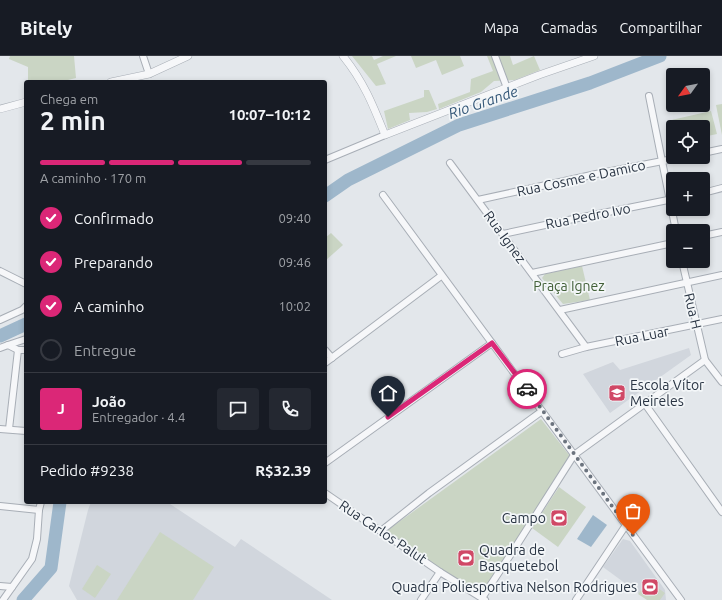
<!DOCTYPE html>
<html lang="pt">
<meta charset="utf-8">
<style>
:root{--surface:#171b24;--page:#242831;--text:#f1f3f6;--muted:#9ea1a6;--line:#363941;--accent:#db2777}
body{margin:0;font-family:Ubuntu,sans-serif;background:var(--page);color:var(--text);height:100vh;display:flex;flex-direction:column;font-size:15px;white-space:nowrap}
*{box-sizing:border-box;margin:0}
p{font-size:13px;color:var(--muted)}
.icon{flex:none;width:22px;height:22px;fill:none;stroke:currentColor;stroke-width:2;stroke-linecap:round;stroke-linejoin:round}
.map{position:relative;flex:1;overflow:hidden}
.details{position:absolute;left:24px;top:24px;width:303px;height:424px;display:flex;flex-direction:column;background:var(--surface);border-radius:4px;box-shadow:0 2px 6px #0003}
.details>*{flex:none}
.needle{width:26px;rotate:237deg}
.fabs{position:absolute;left:666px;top:12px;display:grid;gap:8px}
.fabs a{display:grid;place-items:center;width:44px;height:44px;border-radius:4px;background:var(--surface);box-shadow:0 2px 6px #0003;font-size:20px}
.pin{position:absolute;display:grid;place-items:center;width:34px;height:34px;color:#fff;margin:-41px -17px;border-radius:50% 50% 50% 0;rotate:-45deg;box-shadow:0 0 4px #0007}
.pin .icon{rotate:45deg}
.courier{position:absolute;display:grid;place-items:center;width:40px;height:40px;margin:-20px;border:3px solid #db2777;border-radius:50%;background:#fff;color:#222;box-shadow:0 1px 5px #0007}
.overview em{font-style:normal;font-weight:600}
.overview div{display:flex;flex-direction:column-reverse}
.overview{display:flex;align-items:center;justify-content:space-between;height:68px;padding:0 16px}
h1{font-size:26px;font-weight:600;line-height:30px}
.bar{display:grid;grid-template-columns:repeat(4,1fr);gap:6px 4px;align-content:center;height:48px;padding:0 16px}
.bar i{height:5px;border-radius:3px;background:var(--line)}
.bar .active{background:var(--accent)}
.bar p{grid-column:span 4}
.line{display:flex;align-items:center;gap:10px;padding:0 16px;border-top:1px solid var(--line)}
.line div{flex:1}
.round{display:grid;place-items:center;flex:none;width:42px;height:42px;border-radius:4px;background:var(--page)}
ol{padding:0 16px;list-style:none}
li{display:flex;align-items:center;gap:12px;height:44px}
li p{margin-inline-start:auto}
li .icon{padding:4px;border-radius:50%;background:var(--accent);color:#fff;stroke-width:4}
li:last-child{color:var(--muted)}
li i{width:22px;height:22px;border:2px solid var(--line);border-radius:50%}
header{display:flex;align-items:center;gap:24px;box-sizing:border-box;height:56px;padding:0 20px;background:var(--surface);border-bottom:1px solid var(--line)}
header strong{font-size:19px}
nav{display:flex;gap:22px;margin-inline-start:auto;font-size:14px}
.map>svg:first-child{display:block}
.built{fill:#d1d6dd}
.green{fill:#cad5c4}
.water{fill:#9eb7cb}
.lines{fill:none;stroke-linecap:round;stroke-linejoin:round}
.river{stroke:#9eb7cb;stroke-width:13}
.minor-casing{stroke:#a8aeb6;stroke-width:8}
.tertiary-casing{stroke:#a8aeb6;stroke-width:8}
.minor{stroke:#f6f7f9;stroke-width:6}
.tertiary{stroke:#f6f7f9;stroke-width:7}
.done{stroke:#6b737e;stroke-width:4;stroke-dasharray:0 7.2}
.route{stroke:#db2777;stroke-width:5}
.labels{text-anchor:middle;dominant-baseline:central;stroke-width:3.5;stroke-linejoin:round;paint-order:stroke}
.street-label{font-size:14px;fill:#2a3544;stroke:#f3f6f8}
.park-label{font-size:14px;fill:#426038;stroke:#f3f6f8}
.poi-label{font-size:14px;fill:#2a3544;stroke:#f3f6f8;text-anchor:start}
.water-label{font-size:15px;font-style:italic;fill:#345778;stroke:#f3f6f8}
</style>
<header>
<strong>Bitely</strong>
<nav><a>Mapa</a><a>Camadas</a><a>Compartilhar</a></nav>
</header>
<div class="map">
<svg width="722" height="544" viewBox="0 0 722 544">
<rect width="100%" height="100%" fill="#e3e7eb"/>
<!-- built -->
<g class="built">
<polygon points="689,292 691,299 610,357 583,318 613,306 620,314"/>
<polygon points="91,446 167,446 235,491 241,483 332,544 77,544 69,530 88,454"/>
<polygon points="623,483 630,485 665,534 666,544 648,544 603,511"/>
</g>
<!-- green -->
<g class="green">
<polygon points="10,0 74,0 76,22 60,26 28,26 28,11 9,3"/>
<polygon points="352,0 372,0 374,4 383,0 396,0 377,8 386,28 376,30"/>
<polygon points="411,0 460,0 464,10 442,19 436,4 416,12"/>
<polygon points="487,0 510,0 513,9 534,0 540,14 515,24 494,25 481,36 439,53 438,48 470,36 471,23 493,15"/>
<polygon points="424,34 429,34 437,53 427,56 409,57 410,64 388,73 384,55 424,41"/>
<polygon points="722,48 722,79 716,49"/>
<polygon points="711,55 717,78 703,81 703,71 673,71 672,89 667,65"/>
<polygon points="331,177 343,189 325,205 325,182"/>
<polygon points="582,210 590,244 563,248 542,222 545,218"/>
<polygon points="541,363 573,404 481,541 385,476"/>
<polygon points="559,431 586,451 558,491 532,472"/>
<polygon points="160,476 214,511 193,544 117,544"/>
<polygon points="97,509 111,518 95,542 82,533"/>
<polygon points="648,525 665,537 660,544 647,544 638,538"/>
</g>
<!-- water -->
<polygon class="water" points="593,459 607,469 591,491 577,483"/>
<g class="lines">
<!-- river -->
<g class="river">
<polyline points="325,140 348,124 459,69 590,27 660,0"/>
<polyline points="0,280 26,268"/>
<polyline points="23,544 51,512 60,446"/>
</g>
<!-- minor casing -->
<g class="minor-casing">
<g id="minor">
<polyline points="143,0 149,18"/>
<polyline points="495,0 507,32"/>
<polyline points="649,40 676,175"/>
<polyline points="703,97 722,93"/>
<polyline points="325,104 385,79"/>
<polyline points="450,107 586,291"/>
<polyline points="703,137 722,132"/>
<polyline points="383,139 681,544"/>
<polyline points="478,144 596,118 683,101"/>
<polyline points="503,178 578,162 673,143"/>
<polyline points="703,180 722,176"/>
<polyline points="682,205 705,304 722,326"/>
<polyline points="0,215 26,228"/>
<polyline points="532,217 673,187"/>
<polyline points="560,254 722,219"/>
<polyline points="0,264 22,254 26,250"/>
<polyline points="8,289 26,283"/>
<polyline points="0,292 8,289 18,294"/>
<polyline points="325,294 332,302"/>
<polyline points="562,298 586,291 722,263"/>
<polyline points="325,307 441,220"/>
<polyline points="645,348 722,456"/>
<polyline points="0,373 26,375"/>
<polyline points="9,373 18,294 26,294"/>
<polyline points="325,407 492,287"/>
<polyline points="325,437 440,516 485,544"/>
<polyline points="0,450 39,454"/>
<polyline points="381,475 429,437 542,355"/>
<polyline points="0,530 12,531"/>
<polyline points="482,542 513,495 574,399 705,304"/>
<polyline points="3,544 32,503 37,483 39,454 41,446"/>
<polyline points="421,544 440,516"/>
<polyline points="576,544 626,469"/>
</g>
</g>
<!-- tertiary casing -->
<g class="tertiary-casing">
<g id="tertiary">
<path d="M343 0C364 26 373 49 385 79L539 19 594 0"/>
<polyline points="111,26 149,18 188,0"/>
<polyline points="0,53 26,46"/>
</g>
</g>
<!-- minor -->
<use href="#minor" class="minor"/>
<!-- tertiary -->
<use href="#tertiary" class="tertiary"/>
</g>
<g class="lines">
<!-- done -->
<polyline class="done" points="527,333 633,479"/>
<!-- route -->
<polyline class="route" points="388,361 492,287 527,333"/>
</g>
<!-- icons -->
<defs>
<g id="school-square" transform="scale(0.9)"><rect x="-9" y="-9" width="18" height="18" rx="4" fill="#d04866" stroke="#f3f6f8"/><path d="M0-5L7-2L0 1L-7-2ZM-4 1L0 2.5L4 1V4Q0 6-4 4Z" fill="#fff"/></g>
<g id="stadium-square" transform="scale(0.9)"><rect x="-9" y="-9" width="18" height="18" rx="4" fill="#d04866" stroke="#f3f6f8"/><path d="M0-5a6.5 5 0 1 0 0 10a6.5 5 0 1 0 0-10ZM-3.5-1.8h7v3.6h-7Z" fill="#fff"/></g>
</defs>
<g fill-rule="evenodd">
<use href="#school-square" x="617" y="337"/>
<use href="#stadium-square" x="559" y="462"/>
<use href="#stadium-square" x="466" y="502"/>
<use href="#stadium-square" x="650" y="531"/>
</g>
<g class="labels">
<!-- street labels -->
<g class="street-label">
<text transform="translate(581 122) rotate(-12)">Rua Cosme e Damico</text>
<text transform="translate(588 160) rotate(-11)">Rua Pedro Ivo</text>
<text transform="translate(505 181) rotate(54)">Rua Ignez</text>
<text transform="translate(693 255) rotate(77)">Rua H</text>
<text transform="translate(642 280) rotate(-11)">Rua Luar</text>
<text transform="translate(383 476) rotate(34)">Rua Carlos Palut</text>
</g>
<!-- park labels -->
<g class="park-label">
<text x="569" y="230">Praça Ignez</text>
</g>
<!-- poi labels -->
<g class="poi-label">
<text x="630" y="329">Escola Vítor<tspan x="630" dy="16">Meireles</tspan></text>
<text x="546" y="462" text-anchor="end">Campo</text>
<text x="479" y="494">Quadra de<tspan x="479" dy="16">Basquetebol</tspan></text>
<text x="637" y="531" text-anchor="end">Quadra Poliesportiva Nelson Rodrigues</text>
</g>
<!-- water labels -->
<g class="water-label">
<text transform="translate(483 46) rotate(-19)">Rio Grande</text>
</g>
</g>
</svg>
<div class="fabs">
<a><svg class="needle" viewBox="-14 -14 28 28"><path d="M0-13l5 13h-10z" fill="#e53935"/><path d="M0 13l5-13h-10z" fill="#9ea1a6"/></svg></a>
<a><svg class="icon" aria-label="locate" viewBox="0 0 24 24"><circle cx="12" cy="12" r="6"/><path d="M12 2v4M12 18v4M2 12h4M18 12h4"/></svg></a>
<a>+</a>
<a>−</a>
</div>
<div class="pin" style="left:633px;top:479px;background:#ea580c"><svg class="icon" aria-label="bag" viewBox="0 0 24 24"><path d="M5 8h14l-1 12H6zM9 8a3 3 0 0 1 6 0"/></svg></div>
<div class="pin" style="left:388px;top:361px;background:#1f2937"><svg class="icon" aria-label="home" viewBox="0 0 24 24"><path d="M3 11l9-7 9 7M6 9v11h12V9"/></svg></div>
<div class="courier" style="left:527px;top:333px"><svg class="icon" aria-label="car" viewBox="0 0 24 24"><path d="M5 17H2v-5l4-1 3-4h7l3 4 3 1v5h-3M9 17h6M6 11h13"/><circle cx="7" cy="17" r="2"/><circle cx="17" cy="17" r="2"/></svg></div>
<section class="details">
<div class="overview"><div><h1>2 min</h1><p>Chega em</p></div><em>10:07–10:12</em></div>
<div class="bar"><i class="active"></i><i class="active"></i><i class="active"></i><i></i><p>A caminho · 170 m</p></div>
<ol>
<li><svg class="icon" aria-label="check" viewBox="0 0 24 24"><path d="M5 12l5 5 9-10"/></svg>Confirmado<p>09:40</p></li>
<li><svg class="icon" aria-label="check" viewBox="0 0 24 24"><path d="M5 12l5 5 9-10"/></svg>Preparando<p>09:46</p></li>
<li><svg class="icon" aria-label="check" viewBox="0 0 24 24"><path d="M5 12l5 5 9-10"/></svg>A caminho<p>10:02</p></li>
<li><i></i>Entregue</li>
</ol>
<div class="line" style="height:72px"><b class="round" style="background:var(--accent);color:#fff">J</b><div><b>João</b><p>Entregador · 4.4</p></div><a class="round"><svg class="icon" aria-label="chat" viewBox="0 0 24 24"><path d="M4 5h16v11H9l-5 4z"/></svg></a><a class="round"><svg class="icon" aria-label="phone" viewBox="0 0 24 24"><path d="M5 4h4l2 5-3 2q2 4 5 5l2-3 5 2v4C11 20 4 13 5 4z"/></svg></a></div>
<div class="line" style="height:52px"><div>Pedido #9238</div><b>R$32.39</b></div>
</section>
</div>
